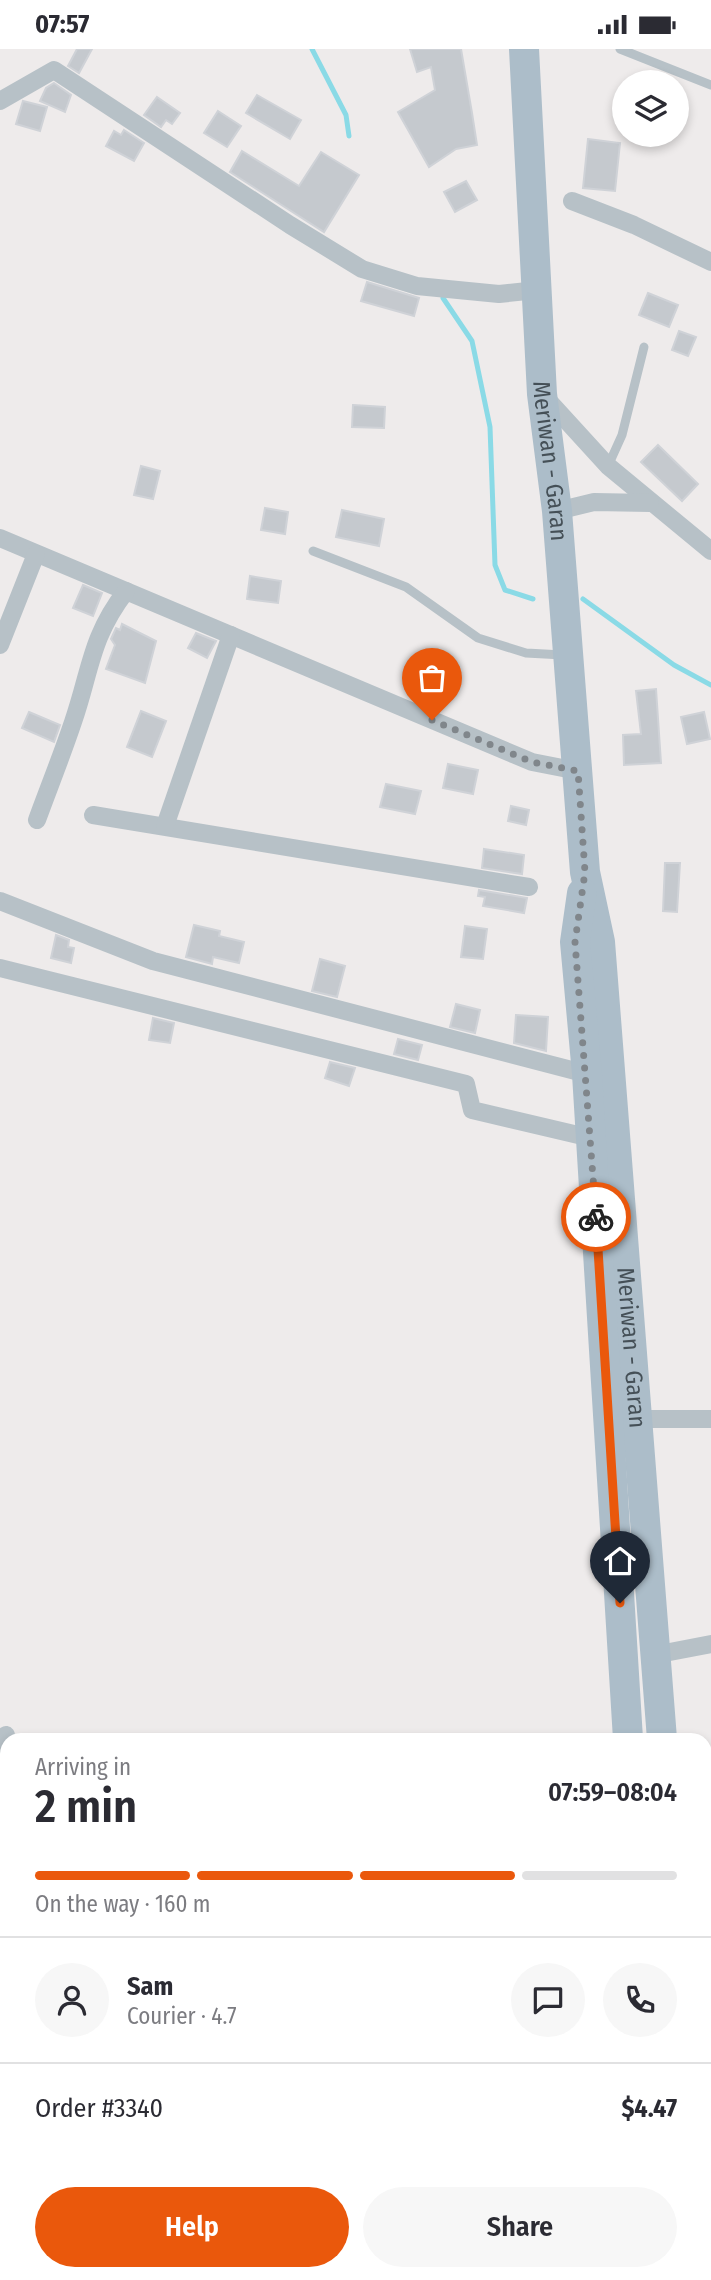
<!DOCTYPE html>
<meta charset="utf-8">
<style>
:root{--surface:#fff;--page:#f7f7f7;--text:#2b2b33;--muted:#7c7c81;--line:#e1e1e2;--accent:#ea580c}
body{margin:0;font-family:"Fira Sans Condensed",sans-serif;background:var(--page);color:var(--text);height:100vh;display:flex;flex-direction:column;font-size:26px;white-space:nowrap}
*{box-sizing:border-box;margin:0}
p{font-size:23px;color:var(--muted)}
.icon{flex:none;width:38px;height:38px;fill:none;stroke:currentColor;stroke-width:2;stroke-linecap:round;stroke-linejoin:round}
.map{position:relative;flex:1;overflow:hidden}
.drawer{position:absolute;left:0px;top:1684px;width:712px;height:548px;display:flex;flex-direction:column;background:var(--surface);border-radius:21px 21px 0 0;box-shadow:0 4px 10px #0003}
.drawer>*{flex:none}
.tools{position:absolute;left:612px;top:21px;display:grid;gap:14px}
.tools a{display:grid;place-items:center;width:77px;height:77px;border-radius:50%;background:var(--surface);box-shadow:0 4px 10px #0003;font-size:35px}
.pin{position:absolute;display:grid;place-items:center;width:60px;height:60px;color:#fff;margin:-72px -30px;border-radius:50% 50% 50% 0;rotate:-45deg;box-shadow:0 0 7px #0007}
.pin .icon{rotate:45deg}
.courier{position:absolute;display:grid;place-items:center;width:70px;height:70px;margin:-35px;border:5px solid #ea580c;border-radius:50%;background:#fff;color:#222;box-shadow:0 2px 9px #0007}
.summary em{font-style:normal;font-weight:600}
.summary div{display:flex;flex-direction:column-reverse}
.summary{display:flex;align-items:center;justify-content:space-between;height:119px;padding:0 35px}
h1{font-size:46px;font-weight:600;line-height:52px}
.bar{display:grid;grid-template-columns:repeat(4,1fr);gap:10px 7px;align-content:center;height:84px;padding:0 35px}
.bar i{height:9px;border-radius:5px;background:var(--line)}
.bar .current{background:var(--accent)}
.bar p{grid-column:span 4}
.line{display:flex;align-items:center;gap:18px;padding:0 35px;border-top:2px solid var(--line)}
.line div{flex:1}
.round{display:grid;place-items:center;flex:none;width:74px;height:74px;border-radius:37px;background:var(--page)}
.button{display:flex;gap:14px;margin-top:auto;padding:14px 35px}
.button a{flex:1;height:80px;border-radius:42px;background:var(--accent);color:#fff;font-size:28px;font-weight:600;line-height:80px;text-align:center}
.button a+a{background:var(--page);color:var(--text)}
.status{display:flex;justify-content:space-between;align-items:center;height:49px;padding:0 35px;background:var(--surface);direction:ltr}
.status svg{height:19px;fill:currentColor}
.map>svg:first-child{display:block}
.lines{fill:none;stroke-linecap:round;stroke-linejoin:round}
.stream{stroke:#8adae6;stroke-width:5}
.building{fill:#c5c9ce;stroke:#cfd2d7;stroke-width:2}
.service{stroke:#b7c1c7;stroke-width:9}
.minor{stroke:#b7c1c7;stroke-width:18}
.primary{stroke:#acbdc9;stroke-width:30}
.done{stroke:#80868b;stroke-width:7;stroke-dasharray:0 12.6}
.route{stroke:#ea580c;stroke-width:9}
.labels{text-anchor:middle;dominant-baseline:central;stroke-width:5;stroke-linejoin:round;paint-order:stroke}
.street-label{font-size:24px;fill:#455057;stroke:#fff}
</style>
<div class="status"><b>07:57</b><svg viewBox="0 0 49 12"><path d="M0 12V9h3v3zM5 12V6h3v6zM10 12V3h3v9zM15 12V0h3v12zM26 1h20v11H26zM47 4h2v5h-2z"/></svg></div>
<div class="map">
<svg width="711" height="2231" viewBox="0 0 711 2231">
<rect width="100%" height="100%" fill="#eeebeb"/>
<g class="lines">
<!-- stream -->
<g class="stream">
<polyline points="312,0 346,66 349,87"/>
<polyline points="443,249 472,292 490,378 495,516 505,541 533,550"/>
<polyline points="583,550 674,616 711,636"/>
</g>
</g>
<!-- building -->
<g class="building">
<polygon points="77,0 92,0 79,24 68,17"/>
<polygon points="410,0 461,0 472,64 477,96 456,100 429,118 398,63 435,41 431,18 417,23"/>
<polygon points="54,34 71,46 65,63 40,52 46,39"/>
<polygon points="257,46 301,71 290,90 246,64"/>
<polygon points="157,48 180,64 172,75 166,71 161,78 144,66"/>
<polygon points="23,52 47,58 40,82 16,75"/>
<polygon points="218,62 241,77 227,98 204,84"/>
<polygon points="124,81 144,94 134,112 106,97 114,82 121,86"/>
<polygon points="588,90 620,94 615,142 583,139"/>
<polygon points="242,102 299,137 321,103 359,126 324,183 230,123"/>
<polygon points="466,132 477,151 455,163 444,143"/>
<polygon points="367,233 419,249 414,267 361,252"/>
<polygon points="648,244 678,256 669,278 639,266"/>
<polygon points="679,282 696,288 688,307 672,301"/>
<polygon points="353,356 385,358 384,379 352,378"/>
<polygon points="658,396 698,435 682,452 641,413"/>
<polygon points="141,417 160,422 153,450 134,446"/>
<polygon points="265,459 288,463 285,485 261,481"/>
<polygon points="342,461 384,470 379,497 336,488"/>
<polygon points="250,527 281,532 278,554 247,550"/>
<polygon points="83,536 102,544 93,567 73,559"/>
<polygon points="122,575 156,592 145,634 106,620 115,596 111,590 116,579 120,581"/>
<polygon points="196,584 216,592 207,609 188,599"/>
<polygon points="656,640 661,714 624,716 623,686 641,685 636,642"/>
<polygon points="141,662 166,672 152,708 127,698"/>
<polygon points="29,663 60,676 54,693 22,679"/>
<polygon points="704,663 710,690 687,695 681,668"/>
<polygon points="448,715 478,721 473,745 443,739"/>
<polygon points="386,735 421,742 415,765 380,758"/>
<polygon points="511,757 529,761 526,776 508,772"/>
<polygon points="484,800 524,806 522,825 482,819"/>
<polygon points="665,814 680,814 677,863 663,862"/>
<polygon points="479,841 527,849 524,864 483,857 485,848 478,847"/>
<polygon points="194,876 220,882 219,887 244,893 239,914 213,908 212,915 186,908"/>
<polygon points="465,877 487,880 483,910 461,908"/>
<polygon points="56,886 69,891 68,898 74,899 71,914 51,909"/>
<polygon points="320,910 345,917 337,948 312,942"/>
<polygon points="456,955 480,961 475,984 450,978"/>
<polygon points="516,966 548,968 546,1002 514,994"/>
<polygon points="153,969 174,974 170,994 149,991"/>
<polygon points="398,990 422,996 418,1011 394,1005"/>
<polygon points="330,1013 355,1019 349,1037 325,1029"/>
</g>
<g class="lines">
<!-- service -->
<g class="service">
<polyline points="620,0 711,36"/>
<polyline points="608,417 622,386 644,298"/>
<polyline points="313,502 406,538 478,589 526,604 563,606"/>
<polyline points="705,2169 711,2169"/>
</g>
<!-- minor -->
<g class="minor">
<polyline points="0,52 54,21 290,176 362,220 417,237 499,245 537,241"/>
<polyline points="572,152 634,176 711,213"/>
<polyline points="545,348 608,417 711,502"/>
<polyline points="557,462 594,453 650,454"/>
<polyline points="0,489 532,713 578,722"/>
<polyline points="0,596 36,505"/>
<polyline points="93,766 529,838"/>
<path d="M37 771C49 738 62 706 73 673 91 621 90 589 126 542"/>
<polyline points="165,777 231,586"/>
<polyline points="0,852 153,912 587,1025"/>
<polyline points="0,919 466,1035 472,1061 591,1089"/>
<polyline points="637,1370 711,1370"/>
<polyline points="654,1606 711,1595"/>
<polyline points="0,1724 6,1686"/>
<polyline points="705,1809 711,1810"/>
<polyline points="0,1813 7,1814"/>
<polyline points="0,2065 7,2064"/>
<polyline points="0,2129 7,2129"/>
<polyline points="0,2193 7,2192"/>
<polyline points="60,2231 101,2224"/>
<polyline points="216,2231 259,2224"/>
</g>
<!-- primary -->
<g class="primary">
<path id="s1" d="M524 0 542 345 557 462 585 823 600 893 662 1690"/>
<polyline points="582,844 575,893 587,1025 628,1690"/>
<polyline points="705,1865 711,1882"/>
<polyline points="705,1973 711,1957"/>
<polyline points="669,2224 670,2231"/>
<polyline points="705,2224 705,2231"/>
</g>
</g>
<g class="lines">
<!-- done -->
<polyline class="done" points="432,671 532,713 578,722 585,823 575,893 596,1168"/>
<!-- route -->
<polyline class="route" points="596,1168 620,1554"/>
</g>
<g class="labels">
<!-- street labels -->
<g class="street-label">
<text stroke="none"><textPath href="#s1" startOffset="413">Meriwan - Garan</textPath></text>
<text stroke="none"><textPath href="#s1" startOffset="1304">Meriwan - Garan</textPath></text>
</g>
</g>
</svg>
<div class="tools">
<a><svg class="icon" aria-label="layers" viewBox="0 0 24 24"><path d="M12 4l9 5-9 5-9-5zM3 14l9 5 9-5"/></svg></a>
</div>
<div class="pin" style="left:432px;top:671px;background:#ea580c"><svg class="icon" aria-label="bag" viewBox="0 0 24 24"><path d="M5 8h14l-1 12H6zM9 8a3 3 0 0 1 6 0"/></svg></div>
<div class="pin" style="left:620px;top:1554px;background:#1f2937"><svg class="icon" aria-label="home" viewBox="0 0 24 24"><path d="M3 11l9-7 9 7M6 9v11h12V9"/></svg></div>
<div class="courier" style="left:596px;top:1168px"><svg class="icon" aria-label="bike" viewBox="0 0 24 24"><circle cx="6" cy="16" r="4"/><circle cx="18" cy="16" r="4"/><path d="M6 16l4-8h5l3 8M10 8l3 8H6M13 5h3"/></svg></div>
<section class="drawer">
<div class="summary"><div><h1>2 min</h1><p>Arriving in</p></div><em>07:59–08:04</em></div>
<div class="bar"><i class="current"></i><i class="current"></i><i class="current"></i><i></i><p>On the way · 160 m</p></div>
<div class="line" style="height:126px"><a class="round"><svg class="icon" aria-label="person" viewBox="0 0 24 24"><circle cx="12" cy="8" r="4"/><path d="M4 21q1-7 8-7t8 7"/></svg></a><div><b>Sam</b><p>Courier · 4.7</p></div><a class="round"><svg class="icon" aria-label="chat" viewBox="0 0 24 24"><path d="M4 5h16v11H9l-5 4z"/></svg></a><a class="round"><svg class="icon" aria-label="phone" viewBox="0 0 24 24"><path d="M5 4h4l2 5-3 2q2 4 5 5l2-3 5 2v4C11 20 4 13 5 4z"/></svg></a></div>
<div class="line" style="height:91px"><div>Order #3340</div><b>$4.47</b></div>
<div class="button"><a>Help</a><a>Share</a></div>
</section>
</div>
